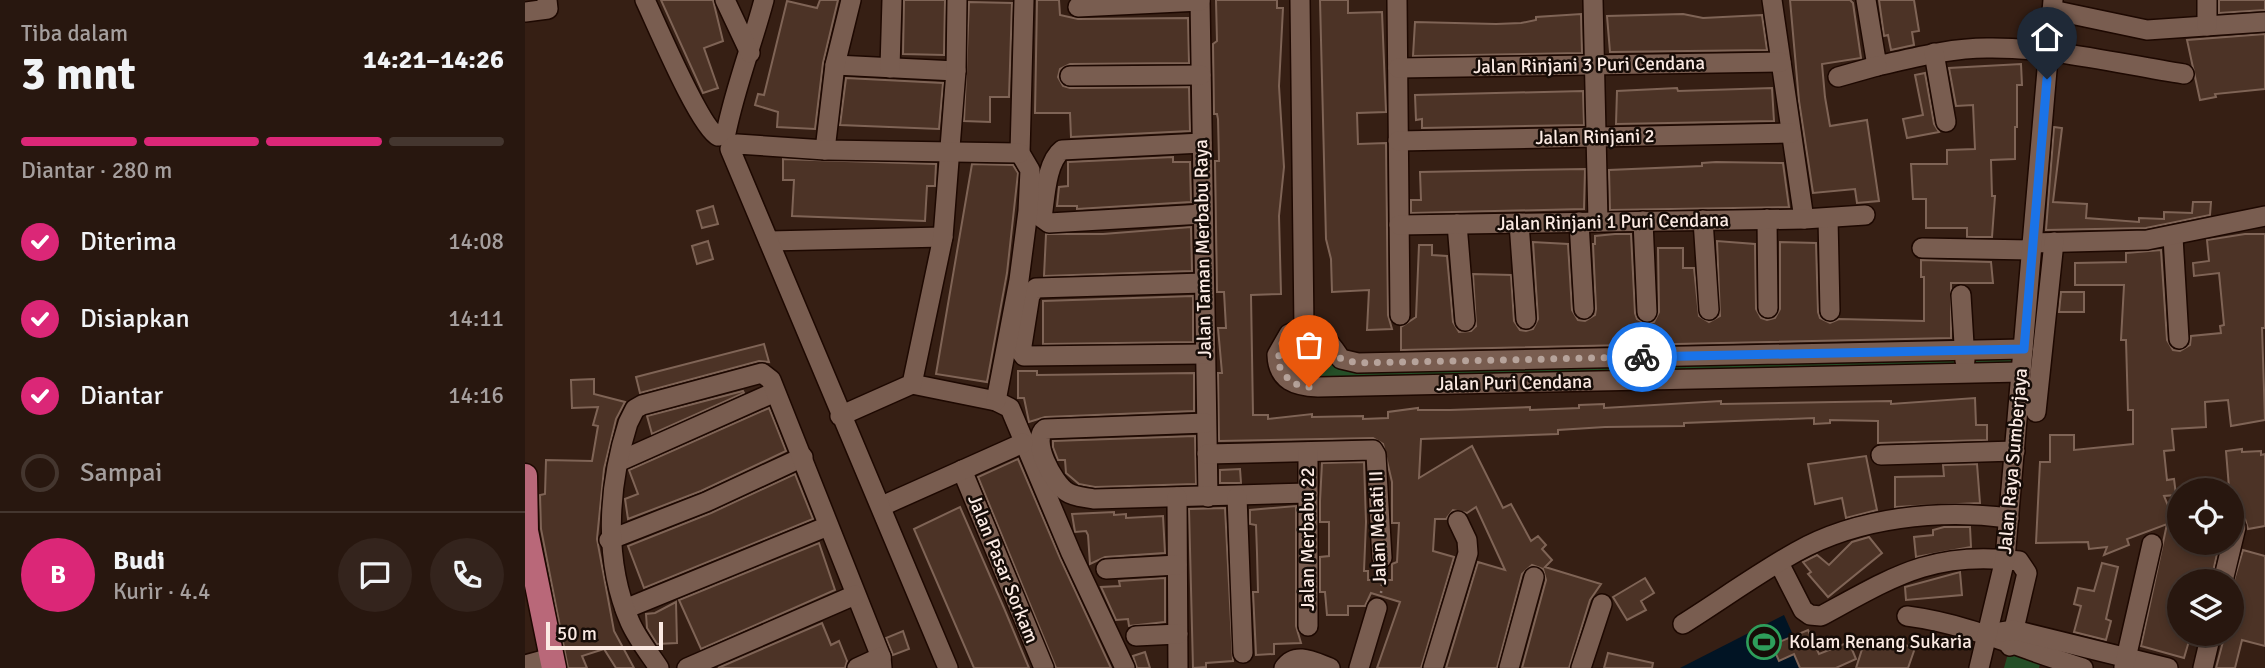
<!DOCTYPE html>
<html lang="id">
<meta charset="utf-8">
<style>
:root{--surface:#28170f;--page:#34241d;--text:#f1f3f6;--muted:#a59f9e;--line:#44362f;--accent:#db2777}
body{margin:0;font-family:Signika,sans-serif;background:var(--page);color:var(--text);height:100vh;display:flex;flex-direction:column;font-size:26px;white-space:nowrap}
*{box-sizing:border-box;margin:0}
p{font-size:23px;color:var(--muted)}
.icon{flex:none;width:38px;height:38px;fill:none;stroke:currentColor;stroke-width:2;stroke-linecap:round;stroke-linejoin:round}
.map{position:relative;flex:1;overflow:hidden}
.panel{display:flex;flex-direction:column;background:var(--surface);width:525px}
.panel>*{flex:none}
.controls{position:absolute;left:1642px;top:478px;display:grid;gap:14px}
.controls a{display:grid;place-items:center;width:77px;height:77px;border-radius:50%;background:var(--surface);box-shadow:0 4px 10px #0003,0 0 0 2px var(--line);font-size:35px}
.scale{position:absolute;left:21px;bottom:18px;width:117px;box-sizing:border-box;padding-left:7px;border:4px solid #fbeae3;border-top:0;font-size:19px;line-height:24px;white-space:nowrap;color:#fbeae3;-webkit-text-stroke:5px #160c07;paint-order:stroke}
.pin{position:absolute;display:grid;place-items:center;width:60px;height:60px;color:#fff;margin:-72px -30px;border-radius:50% 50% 50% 0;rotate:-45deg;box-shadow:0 0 7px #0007}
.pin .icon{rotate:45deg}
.courier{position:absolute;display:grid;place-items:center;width:70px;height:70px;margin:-35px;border:5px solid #1a73e8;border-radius:50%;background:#fff;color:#222;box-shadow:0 2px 9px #0007}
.headline em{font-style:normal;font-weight:700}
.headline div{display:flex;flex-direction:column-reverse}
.headline{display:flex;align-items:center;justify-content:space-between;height:119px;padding:0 21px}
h1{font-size:46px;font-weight:700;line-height:52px}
.bar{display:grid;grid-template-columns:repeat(4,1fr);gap:10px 7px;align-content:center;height:84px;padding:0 21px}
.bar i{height:9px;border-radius:5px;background:var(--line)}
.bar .current{background:var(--accent)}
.bar p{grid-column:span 4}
.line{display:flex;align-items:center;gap:18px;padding:0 21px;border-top:2px solid var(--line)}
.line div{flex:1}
.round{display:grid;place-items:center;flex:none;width:74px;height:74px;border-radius:37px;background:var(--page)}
ol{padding:0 21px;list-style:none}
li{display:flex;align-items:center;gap:21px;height:77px}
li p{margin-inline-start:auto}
li .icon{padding:7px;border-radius:50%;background:var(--accent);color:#fff;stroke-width:4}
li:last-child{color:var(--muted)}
li i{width:38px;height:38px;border:4px solid var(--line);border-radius:50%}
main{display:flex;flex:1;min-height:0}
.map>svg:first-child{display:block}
.green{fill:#254f27}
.water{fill:#011424}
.building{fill:#4c3326;stroke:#7f6456;stroke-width:2}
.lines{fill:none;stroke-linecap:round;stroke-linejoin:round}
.minor-casing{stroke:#1d0801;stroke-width:22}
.major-casing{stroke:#1d0801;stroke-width:27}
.path{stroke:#8a756c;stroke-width:2.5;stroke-dasharray:2 5;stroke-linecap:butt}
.minor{stroke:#795d50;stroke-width:19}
.major{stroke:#b96879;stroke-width:24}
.done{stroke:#b6a39b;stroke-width:7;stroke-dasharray:0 12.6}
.route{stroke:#1a73e8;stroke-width:9}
.labels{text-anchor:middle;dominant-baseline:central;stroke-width:5;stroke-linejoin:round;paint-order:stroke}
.street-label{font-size:19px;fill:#fbeae3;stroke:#160c07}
.poi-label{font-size:19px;fill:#fbeae3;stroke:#160c07;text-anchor:start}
</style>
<main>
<section class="panel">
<div class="headline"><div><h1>3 mnt</h1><p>Tiba dalam</p></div><em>14:21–14:26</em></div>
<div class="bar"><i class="current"></i><i class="current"></i><i class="current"></i><i></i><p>Diantar · 280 m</p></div>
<ol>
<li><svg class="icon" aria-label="check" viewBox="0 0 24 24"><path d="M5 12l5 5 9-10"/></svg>Diterima<p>14:08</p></li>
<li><svg class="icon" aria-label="check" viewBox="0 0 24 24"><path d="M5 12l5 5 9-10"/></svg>Disiapkan<p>14:11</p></li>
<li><svg class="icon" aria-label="check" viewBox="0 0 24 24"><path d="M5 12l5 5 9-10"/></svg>Diantar<p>14:16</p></li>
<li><i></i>Sampai</li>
</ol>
<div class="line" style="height:126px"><b class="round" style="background:var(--accent);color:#fff">B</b><div><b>Budi</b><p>Kurir · 4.4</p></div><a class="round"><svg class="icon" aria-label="chat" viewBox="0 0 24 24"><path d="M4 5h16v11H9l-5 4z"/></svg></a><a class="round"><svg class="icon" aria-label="phone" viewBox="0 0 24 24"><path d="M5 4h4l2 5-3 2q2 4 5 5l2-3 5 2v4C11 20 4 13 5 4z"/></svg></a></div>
</section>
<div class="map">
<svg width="1740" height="668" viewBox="0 0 1740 668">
<rect width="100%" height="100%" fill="#361f14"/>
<!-- green -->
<g class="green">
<polygon points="779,329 816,359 1498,349 1496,372 773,386 754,347"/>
<polygon points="1485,646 1517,655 1514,668 1479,668"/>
</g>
<!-- water -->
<polygon class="water" points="1259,615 1283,668 1155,668"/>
<!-- building -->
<g class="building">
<polygon points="136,0 188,0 198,41 179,48 193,88 178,93"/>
<polygon points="295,0 313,0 298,63 290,129 252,127 253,112 230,105 233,94 239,95 262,1 292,8"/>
<polygon points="379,0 420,0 419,55 378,54"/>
<polygon points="512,0 534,0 535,15 553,19 663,18 664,63 545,64 535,69 533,77 538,86 545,88 664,87 665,131 546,137 545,113 510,113"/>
<polygon points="691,0 752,0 752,8 758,8 754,86 759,167 754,216 756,294 726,295 728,415 743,415 743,419 787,414 787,417 838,416 838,419 863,418 863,412 893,408 893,410 925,410 1005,407 1005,410 1054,408 1054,405 1079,404 1079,408 1196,401 1196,404 1366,401 1366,404 1450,398 1451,425 1462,425 1462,440 1353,443 1353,421 1305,420 1305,423 1289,424 1289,418 1159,423 1159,426 1080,427 1033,430 1033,434 896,439 894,478 947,446 978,508 986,504 1006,541 1013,536 1021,545 1017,549 1027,560 1020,567 1076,584 1065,600 1044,668 997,668 1021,580 1018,569 1007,565 997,574 972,668 921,668 953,562 980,570 951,507 942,513 928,510 921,519 910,519 908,551 929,557 896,668 852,668 875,602 846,593 840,606 823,606 823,615 802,615 800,592 795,592 795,557 804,556 804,522 795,522 795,501 797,463 839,462 841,522 839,571 843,571 843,580 867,580 867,564 872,562 874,523 867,523 867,482 858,444 848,438 694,441 693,373 697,373 693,328 701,328 699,292 692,292 690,161 694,161 693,119 692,114 689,114 688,44 692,41"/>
<polygon points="795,0 823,0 823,13 857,12 861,112 832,113 833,144 861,143 863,315 867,329 842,330 844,290 807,292 806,259 801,239"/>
<polygon points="1265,0 1325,0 1328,3 1336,58 1297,64 1300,97 1305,126 1342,120 1354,201 1332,203 1330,189 1288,193 1274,101"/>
<polygon points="1354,0 1389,0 1394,31 1387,32 1389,45 1366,50 1363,35 1359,36"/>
<polygon points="1694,0 1740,0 1740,10 1694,13"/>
<polygon points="444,2 487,3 484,97 465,97 465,122 439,121"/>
<polygon points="1056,14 1057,53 888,56 890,22 971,24 996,23 1011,20 1011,17"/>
<polygon points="1158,14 1178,18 1237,15 1242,50 1085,52 1082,16"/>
<polygon points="1740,34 1740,89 1690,94 1691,97 1675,100 1662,40"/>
<polygon points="1496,64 1497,85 1492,85 1492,127 1490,127 1490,159 1466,160 1467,196 1470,196 1467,237 1442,237 1442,228 1401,228 1401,199 1388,199 1386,164 1422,164 1422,150 1450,149 1448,105 1431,106 1424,68"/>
<polygon points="1400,73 1409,124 1414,132 1382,138 1378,119 1398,115 1390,75"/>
<polygon points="321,78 418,83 414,129 315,125"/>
<polygon points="1152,88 1153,91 1247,88 1249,121 1091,124 1092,91"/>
<polygon points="1058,91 1059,125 897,128 897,119 891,120 890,95"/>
<polygon points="1529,127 1537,128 1528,202 1562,204 1561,218 1614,222 1614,218 1639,219 1639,212 1667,213 1668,202 1686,202 1685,215 1621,228 1521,230"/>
<polygon points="648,157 648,162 665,162 666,202 552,209 552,206 532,206 534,187 543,186 543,162"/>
<polygon points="258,159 411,164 410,186 402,186 400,221 267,216 269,180 258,180"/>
<polygon points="1191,162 1258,163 1264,207 1085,210 1084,170 1177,166 1177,163"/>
<polygon points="447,164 488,165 493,173 482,273 462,382 411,374"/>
<polygon points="1060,169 1059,209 886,213 886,200 896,200 895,172"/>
<polygon points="188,206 193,224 177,228 172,211"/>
<polygon points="666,227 667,271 519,276 521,234 578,234"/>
<polygon points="1090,234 1106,234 1110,313 1112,319 1122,324 1129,322 1134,312 1133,248 1158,248 1158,268 1169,268 1174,316 1184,322 1195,316 1192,241 1230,244 1231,309 1236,318 1242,320 1250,318 1255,309 1255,242 1291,243 1293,312 1295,318 1305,323 1314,319 1399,321 1399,277 1396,277 1396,260 1466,262 1468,283 1426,283 1426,338 876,350 876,327 891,317 894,245 907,245 907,255 922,256 928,322 934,332 946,331 951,326 948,274 986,275 989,321 995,330 1001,331 1008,329 1013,319 1008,242 1043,244 1047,310 1053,320 1060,321 1070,315 1071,309 1068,244 1070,244 1070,236"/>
<polygon points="1720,234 1740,234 1740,328 1737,328 1740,420 1706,426 1703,400 1680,402 1681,427 1647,429 1649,450 1639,451 1642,480 1649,479 1651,495 1639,496 1654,532 1654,542 1694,545 1686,581 1654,581 1654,634 1666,634 1659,658 1616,646 1642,524 1602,539 1604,545 1579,555 1582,547 1564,549 1563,542 1511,543 1515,462 1525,462 1525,435 1549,435 1549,450 1608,444 1608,410 1603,410 1601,340 1596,340 1599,285 1550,285 1550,263 1601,262 1601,253 1636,250 1642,340 1648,350 1655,351 1665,345 1666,336 1696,333 1695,326 1699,325 1694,273 1669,276 1668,263 1684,261 1682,240"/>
<polygon points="183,241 188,259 172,264 167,246"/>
<polygon points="1536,292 1559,292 1559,312 1534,312"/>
<polygon points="668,296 668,342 518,344 518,301"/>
<polygon points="239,344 244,362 234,361 115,393 111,377"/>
<polygon points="493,371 512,371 512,375 669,373 669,411 520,417 504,422 499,398 493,398"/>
<polygon points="69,379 69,394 100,402 91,419 79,469 72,539 89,631 109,668 91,668 79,649 57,656 62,668 43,668 16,529 15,495 20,494 21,460 67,461 73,426 68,425 73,407 47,408 46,380"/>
<polygon points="218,391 219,393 127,434 122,416"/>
<polygon points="244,408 261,451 176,491 103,519 100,499 113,494 104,470"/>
<polygon points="670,436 671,484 570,487 554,484 541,473 540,460 533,460 528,447 528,441"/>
<polygon points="1717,449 1717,452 1736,451 1736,455 1740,454 1740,526 1723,529 1720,519 1706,512 1701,451"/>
<polygon points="1341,456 1352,510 1321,518 1317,498 1290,504 1283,464"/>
<polygon points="493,459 535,558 586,668 531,668 453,477"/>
<polygon points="1452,464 1455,503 1370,507 1370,477 1419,476 1418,465"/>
<polygon points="715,469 716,483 695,483 695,470"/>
<polygon points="270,474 288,519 119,588 103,546 186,513"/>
<polygon points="771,506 771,626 776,643 749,644 749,654 731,655 728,592 733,592 732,553 731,525 725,524 725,510"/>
<polygon points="435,507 479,608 504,668 449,668 389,529"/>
<polygon points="700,508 708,661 681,663 681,667 668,668 664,509"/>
<polygon points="589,512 589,515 601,514 601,518 638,516 640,553 580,557 565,564 563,535 561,531 550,532 547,514"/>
<polygon points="1419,527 1445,527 1446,547 1391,557 1389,537 1408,535 1408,530"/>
<polygon points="1344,537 1357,553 1303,597 1283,574 1286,572 1278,562 1292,555 1304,565 1327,542"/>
<polygon points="294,543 310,590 176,649 154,600"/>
<polygon points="1718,550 1740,556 1740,646 1717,640 1710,668 1691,668 1700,634 1706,634 1706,590"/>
<polygon points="1577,563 1593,567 1581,619 1586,621 1581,640 1549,632 1556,606 1549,604 1553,588 1569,591"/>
<polygon points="1435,572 1437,595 1381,600 1380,587"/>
<polygon points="640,578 640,622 604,626 603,619 591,620 576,587 595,586 594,581"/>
<polygon points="1120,578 1129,593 1116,601 1121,610 1102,620 1088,597"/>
<polygon points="151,602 152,643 132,644 122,628 121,614 130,613"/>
<polygon points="297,623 306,645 314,641 322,661 320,668 193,668"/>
<polygon points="1283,630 1294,654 1324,642 1331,659 1311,668 1275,668 1269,654 1254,661 1247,645"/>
<polygon points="378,631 384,649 368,655 361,638"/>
<polygon points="1340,640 1364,648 1366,641 1390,648 1383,668 1331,668"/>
<polygon points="620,652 625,668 612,668 608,656"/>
<polygon points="1083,653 1128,663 1127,668 1079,668"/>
</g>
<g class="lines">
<!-- minor casing -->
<g class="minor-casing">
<g id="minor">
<path d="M120 0C131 23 175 128 193 136L201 133C210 88 227 45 239 0"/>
<polyline points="200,0 225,53"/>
<polyline points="675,0 683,497"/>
<polyline points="775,0 779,329"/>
<polyline points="872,0 875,315"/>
<polyline points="1068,0 1073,222"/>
<polyline points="1247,0 1279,219"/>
<path d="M1341 0 1352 66C1388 58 1425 48 1462 48 1528 47 1594 64 1659 74"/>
<polyline points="553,7 675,1"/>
<polyline points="1527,10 1622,30 1740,22"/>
<polyline points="0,12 23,9 22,0"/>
<polyline points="1682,26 1682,0"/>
<polyline points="1409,53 1421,122"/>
<polyline points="310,65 431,71"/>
<polyline points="365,68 367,0"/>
<polyline points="873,68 1256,62"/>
<polyline points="545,76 676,75"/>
<polyline points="1313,77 1352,66"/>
<polyline points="873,141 1266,133"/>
<path d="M677 143 537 150C521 162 520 199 517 218L524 223 678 214"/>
<polyline points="300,150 310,65 326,0"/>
<polyline points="1303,218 1305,311"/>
<polyline points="1242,219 1243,308"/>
<polyline points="1178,220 1184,310"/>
<polyline points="1118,221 1122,312"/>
<polyline points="1054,222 1059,309"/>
<polyline points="994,223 1001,319"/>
<polyline points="932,224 940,321"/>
<polyline points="874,225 1279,219 1340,215"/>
<polyline points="1648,237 1654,339"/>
<polyline points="244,241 418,237"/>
<polyline points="1507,243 1622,240 1740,216"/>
<polyline points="1397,248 1506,250"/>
<polyline points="679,283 511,288 505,295 496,352 499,356 680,354"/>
<polyline points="1436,295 1440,361"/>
<path d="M1496 372 793 387C771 386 753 381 752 355L764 334C790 321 803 339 816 359L833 363 1498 349"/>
<polyline points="387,384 471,401 485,408 546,553 600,668"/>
<polyline points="471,401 494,280 503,211 505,170 495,153 499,0"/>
<polyline points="1511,412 1529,242"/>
<polyline points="315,416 387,384 418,237 431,71 432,0"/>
<path d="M681 423 520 429C505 440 528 483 542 492 549 497 560 497 569 499L783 493"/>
<polyline points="682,454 848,450 851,455 857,558"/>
<polyline points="1356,455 1490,451"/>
<polyline points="95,461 250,392"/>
<polyline points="437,470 519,668"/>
<polyline points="652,497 653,668"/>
<polyline points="712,497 718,653"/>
<polyline points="357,506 498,443"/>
<polyline points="84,540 181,502 278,457"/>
<path d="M1254 563 1278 610 1285 615 1296 616C1368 577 1408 550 1494 561L1502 573 1485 646"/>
<polyline points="581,569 652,565"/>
<polyline points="1698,581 1711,527"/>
<polyline points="100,609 303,526"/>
<path d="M1382 616C1444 624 1499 650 1558 668"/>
<path d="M1158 624C1196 600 1232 574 1271 552 1333 517 1414 509 1484 518"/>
<polyline points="783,626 783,452"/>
<polyline points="1476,632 1489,630 1643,668"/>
<polyline points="611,636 653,634"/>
<polyline points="0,665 26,658"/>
<polyline points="1599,667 1627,544"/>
<path d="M134 668C124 653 112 638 105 622 78 560 83 486 103 423L110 409 117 405 237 373 246 380 356 657 357 668"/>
<polyline points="162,668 330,595"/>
<polyline points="332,668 356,657"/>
<polyline points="423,668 205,149 212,144 300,150 495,153"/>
<path d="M759 668C771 651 789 662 805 668"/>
<polyline points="834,668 852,608"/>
<polyline points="908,668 943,553 942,540 933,521"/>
<polyline points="984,668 1009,577"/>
<polyline points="1056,668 1077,604"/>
<polyline points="1454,668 1480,559 1528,0"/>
<polyline points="1678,668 1686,634"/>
</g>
</g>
<!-- major casing -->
<g class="major-casing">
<polyline id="major" points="0,476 1,531 29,668"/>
</g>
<!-- path -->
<polyline class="path" points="856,593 858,575"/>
<!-- minor -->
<use href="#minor" class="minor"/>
<!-- major -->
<use href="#major" class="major"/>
</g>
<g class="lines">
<!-- done -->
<path class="done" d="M784 387 766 383 752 363 758 340C782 317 802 337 816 359L833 363 1117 357"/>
<!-- route -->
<polyline class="route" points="1117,357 1499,349 1522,79"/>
</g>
<!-- icons -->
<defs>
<g id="stadium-ring" transform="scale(1.75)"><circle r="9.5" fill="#160c07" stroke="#2e9e5b" stroke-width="1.5"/><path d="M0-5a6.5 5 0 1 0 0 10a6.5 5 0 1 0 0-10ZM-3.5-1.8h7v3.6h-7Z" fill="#2e9e5b"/></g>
</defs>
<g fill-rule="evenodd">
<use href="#stadium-ring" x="1239" y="642"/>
</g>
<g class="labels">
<!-- street labels -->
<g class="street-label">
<text transform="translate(1064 65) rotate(-1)">Jalan Rinjani 3 Puri Cendana</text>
<text transform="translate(1070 137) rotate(-1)">Jalan Rinjani 2</text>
<text transform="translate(1088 222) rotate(-1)">Jalan Rinjani 1 Puri Cendana</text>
<text transform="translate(678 249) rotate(-91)">Jalan Taman Merbabu Raya</text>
<text transform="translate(989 383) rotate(-1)">Jalan Puri Cendana</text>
<text transform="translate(1488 461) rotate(-85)">Jalan Raya Sumberjaya</text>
<text transform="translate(853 528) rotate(-92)">Jalan Melati II</text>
<text transform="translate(783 539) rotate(-90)">Jalan Merbabu 22</text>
<text transform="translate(478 569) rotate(68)">Jalan Pasar Sorkam</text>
</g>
<!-- poi labels -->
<g class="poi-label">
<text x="1264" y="642">Kolam Renang Sukaria</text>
</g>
</g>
</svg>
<div class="controls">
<a><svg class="icon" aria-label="locate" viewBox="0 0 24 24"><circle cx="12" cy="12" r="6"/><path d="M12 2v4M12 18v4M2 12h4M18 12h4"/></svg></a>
<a><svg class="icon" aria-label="layers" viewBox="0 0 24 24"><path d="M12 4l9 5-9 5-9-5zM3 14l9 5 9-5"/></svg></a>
</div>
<div class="scale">50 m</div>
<div class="pin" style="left:784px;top:387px;background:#ea580c"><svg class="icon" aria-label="bag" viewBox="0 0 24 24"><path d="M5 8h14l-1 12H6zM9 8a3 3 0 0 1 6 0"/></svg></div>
<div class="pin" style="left:1522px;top:79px;background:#1f2937"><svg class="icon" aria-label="home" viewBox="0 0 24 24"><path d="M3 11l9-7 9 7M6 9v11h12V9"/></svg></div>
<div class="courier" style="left:1117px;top:357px"><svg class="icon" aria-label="bike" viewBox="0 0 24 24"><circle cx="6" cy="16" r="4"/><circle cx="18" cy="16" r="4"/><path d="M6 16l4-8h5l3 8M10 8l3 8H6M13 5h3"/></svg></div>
</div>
</main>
